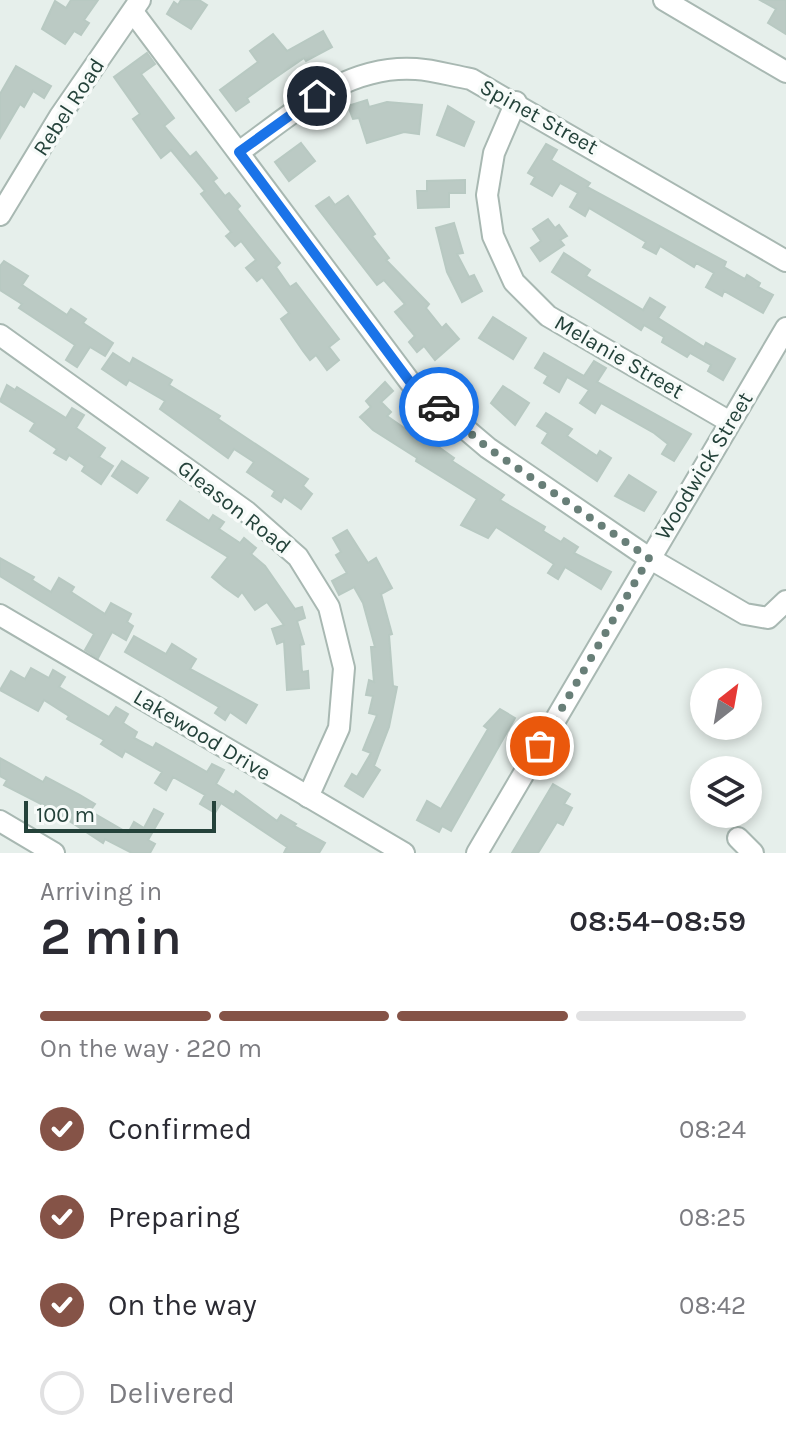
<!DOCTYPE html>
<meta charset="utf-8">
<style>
:root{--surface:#fff;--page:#f2f2f3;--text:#2b2b33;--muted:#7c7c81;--line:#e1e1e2;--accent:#855347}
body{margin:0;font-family:Karla,sans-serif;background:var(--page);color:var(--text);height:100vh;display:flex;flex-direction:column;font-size:30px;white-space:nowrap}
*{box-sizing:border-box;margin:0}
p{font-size:26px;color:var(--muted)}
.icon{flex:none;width:44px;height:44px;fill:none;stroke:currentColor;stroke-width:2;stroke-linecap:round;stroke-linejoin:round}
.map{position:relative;height:853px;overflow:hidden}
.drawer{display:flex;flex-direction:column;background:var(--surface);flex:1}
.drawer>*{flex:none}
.needle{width:52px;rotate:31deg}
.tools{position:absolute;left:690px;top:668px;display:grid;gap:16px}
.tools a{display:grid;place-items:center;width:72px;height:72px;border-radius:50%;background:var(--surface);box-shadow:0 4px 12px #0003;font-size:40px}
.scale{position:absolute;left:24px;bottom:20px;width:192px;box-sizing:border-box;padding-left:8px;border:4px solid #24423a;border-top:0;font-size:22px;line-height:28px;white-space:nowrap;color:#24423a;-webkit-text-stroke:6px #f7fbf9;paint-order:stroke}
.pin{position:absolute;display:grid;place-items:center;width:68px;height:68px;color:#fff;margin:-34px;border:4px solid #fff;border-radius:50%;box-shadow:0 2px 8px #0007}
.courier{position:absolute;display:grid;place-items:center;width:80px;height:80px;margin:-40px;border:6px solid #1a73e8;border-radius:50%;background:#fff;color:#222;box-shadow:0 2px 10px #0007}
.headline em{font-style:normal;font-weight:600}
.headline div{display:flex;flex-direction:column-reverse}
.headline{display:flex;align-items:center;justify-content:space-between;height:136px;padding:0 40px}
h1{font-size:52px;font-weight:600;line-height:60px}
.bar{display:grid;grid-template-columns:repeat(4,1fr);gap:12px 8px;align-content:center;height:96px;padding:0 40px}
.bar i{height:10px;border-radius:6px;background:var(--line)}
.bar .on{background:var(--accent)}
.bar p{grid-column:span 4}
ol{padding:0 40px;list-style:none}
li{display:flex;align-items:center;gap:24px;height:88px}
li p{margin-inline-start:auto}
li .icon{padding:8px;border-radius:50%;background:var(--accent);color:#fff;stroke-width:4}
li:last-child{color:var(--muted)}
li i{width:44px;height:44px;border:4px solid var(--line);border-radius:50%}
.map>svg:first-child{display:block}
.building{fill:#bbcac4;stroke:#b8c9c2;stroke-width:2}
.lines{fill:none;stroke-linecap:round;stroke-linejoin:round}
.minor-casing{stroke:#a8b8b2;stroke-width:24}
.minor{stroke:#fff;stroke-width:20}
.done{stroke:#687f78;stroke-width:8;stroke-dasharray:0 14.4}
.route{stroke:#1a73e8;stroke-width:10}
.labels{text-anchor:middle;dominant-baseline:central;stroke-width:7;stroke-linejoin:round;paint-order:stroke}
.street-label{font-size:22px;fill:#24423a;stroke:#f7fbf9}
</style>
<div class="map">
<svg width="786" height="853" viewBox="0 0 786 853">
<rect width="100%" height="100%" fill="#e6efeb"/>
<!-- building -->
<g class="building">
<polygon points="71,0 98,0 84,20 89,23 81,35 74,31 65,44 42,29 55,1 66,8"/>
<polygon points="181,0 199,0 207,5 191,29 167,14 174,2 178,5"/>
<polygon points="760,0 786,0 786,34 768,23 776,9"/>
<polygon points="323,31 332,47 306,61 304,58 272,80 247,98 249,102 236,111 220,90 258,62 250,51 273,34 287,51"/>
<polygon points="147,53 155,64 141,74 174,118 164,126 190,157 196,152 217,178 213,181 225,196 229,193 240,206 237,209 280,263 276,267 290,287 296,283 339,339 329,347 339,360 327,370 316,355 310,360 303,351 281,319 289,313 262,277 257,281 246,268 256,260 241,241 235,246 226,236 231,232 201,194 205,191 171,150 161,158 133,119 140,114 114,77"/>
<polygon points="16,66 51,86 44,98 33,91 24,107 20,104 0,138 0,94"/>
<polygon points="367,100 369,107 387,102 422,105 419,134 404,132 367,143 359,118 353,119 348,106"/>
<polygon points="448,106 474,122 464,146 437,135"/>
<polygon points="301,143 315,161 289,181 275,162"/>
<polygon points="546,144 557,150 551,160 590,183 587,187 726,262 724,267 745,279 747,275 760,283 758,287 773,295 763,313 724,291 722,296 706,287 714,273 696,263 694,267 660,246 656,254 643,247 646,242 589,208 585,216 570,207 578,193 560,183 552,196 531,184 535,177 528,173"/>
<polygon points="465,180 465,193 449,193 449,207 418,208 417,191 427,191 427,181"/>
<polygon points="348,196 375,234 372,236 389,258 386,260 429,304 426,308 442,328 446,324 459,339 435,360 424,346 417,352 409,342 415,336 395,312 405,304 384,280 377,285 316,206 329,197 335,205"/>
<polygon points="548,219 555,228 559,225 567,236 560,240 564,245 540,261 531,248 541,241 533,229"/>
<polygon points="454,223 463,253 457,254 469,277 474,275 482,291 462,302 447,272 436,228"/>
<polygon points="564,253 590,270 586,276 643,310 650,298 665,307 658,318 704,347 706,343 735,359 723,380 708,371 711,365 690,353 687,357 662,342 664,337 644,325 641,330 552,272"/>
<polygon points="4,261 28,276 22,285 67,315 71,309 86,319 83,323 113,343 105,356 90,347 77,367 66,360 75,345 19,308 22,304 0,290 0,266"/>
<polygon points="493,317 526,338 513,359 479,338"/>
<polygon points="113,353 130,364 133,358 172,380 169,385 220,416 218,419 308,479 303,486 312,494 301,509 284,497 281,502 272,496 275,491 247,472 254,462 234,449 228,458 160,409 165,401 129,380 126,385 102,369"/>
<polygon points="544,353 584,376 594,361 606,368 597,382 691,434 674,461 662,454 668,444 654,433 601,403 595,413 580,403 589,390 567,377 559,392 544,383 548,376 535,368"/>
<polygon points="385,382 393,391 381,402 391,412 387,416 410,432 412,428 454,458 452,461 504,495 500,500 545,527 543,531 561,542 564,538 578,547 574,553 611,572 601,589 565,567 558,579 548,573 554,564 496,527 488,538 461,525 477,499 416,461 417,458 373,430 360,417 371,407 366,401"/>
<polygon points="7,385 15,390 17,387 66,418 72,408 84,415 76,428 105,448 99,457 113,466 101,484 82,471 85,466 69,455 66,460 54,453 57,449 30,431 35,423 0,401"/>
<polygon points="503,386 529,403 515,425 491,403"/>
<polygon points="546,413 572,429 567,436 597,456 600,451 611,458 597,481 542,443 548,433 537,426"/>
<polygon points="122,461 148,478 137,493 112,476"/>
<polygon points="629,475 656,492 644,511 615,496"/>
<polygon points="180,501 209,521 213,515 224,522 219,529 240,543 244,538 256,548 251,554 265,566 295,609 302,607 305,618 297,621 304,644 300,645 302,672 308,671 309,688 287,690 284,641 277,644 272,629 284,625 267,602 255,610 242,592 238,597 224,587 212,577 228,557 167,520"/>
<polygon points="347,530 368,563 376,558 392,588 381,594 392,634 389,635 393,686 397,687 389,727 374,766 380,770 363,797 345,786 352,774 357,777 371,753 363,750 377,715 369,713 373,696 366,695 369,680 374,682 371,647 375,647 363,603 354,587 339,595 332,581 347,573 336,555 341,552 333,538"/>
<polygon points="0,558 34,577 32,580 51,592 59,578 74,587 71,592 105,614 111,603 131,614 127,622 133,626 126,640 112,632 98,658 85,650 94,634 0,576"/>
<polygon points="134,636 166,654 172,644 196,659 190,669 257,705 246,723 230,712 225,720 215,713 219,707 125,652"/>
<polygon points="31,668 49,678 53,670 65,677 59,687 109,717 116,707 128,714 123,723 137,732 134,738 153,748 156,743 207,772 212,764 224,770 216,784 234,795 236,791 277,821 281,815 296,824 294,826 325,843 319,853 284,853 287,847 221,803 215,813 200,804 205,795 173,777 166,790 155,783 162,772 125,751 122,757 101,744 104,740 67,719 69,716 44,700 38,711 0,690 11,671 25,679"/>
<polygon points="500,709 515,718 451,831 442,826 439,832 417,820 427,801 441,809 488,729 484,726"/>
<polygon points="0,758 43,782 46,777 80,795 95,804 90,811 128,833 134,822 144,828 154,809 163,814 148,840 155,844 150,853 132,853 105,839 103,843 51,809 4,785 7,780 0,776"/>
<polygon points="553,784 570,794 564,804 572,808 563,825 557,822 538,853 512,853"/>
</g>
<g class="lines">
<!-- minor casing -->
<g class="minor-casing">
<g id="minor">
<polyline points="664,0 786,72"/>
<polyline points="133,12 410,382 488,448 649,558 745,614 768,618 786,601"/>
<polyline points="516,102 494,153 487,195 493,236 514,282 548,316 730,422"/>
<path d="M239 152C292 114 346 64 416 69 434 70 453 76 471 79L786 261"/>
<polyline points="0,215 60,116 140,0"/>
<polyline points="0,335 247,512 298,557 329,607 344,668 339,728 308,797"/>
<polyline points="0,615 404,853"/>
<polyline points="0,821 54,853"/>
<polyline points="738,838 753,853"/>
<polyline points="477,853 786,328"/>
</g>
</g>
<!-- minor -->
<use href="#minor" class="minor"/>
</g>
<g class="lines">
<!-- done -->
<polyline class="done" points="439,407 488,448 649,558 540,746"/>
<!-- route -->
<polyline class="route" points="317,96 239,152 410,382 439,407"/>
</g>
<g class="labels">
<!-- street labels -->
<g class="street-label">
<text transform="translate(69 107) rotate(-57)">Rebel Road</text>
<text transform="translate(539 117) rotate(29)">Spinet Street</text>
<text transform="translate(619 357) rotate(30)">Melanie Street</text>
<text transform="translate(704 466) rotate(-59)">Woodwick Street</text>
<text transform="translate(234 507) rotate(38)">Gleason Road</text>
<text transform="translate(202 735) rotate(31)">Lakewood Drive</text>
</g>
</g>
</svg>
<div class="tools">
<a><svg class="needle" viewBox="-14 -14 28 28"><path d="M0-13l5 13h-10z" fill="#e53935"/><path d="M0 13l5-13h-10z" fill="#7c7c81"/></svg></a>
<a><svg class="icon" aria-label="layers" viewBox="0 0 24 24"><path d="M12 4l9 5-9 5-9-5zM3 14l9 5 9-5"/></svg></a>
</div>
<div class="scale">100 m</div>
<div class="pin" style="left:540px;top:746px;background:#ea580c"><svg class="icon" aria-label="bag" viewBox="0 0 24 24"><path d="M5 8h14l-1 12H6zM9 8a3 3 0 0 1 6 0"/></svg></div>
<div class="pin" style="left:317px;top:96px;background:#1f2937"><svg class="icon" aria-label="home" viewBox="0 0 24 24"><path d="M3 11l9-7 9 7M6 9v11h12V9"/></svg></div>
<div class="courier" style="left:439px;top:407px"><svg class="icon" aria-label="car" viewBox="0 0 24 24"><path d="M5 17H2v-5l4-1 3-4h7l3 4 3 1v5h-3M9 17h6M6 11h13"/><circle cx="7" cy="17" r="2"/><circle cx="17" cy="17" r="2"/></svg></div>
</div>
<section class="drawer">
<div class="headline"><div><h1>2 min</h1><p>Arriving in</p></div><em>08:54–08:59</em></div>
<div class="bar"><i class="on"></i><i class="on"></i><i class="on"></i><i></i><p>On the way · 220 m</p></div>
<ol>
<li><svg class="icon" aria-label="check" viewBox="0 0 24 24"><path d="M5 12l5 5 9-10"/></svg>Confirmed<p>08:24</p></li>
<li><svg class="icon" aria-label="check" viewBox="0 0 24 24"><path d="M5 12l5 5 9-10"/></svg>Preparing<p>08:25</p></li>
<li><svg class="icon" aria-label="check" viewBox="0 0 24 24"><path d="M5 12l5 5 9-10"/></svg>On the way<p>08:42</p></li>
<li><i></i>Delivered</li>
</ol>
</section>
